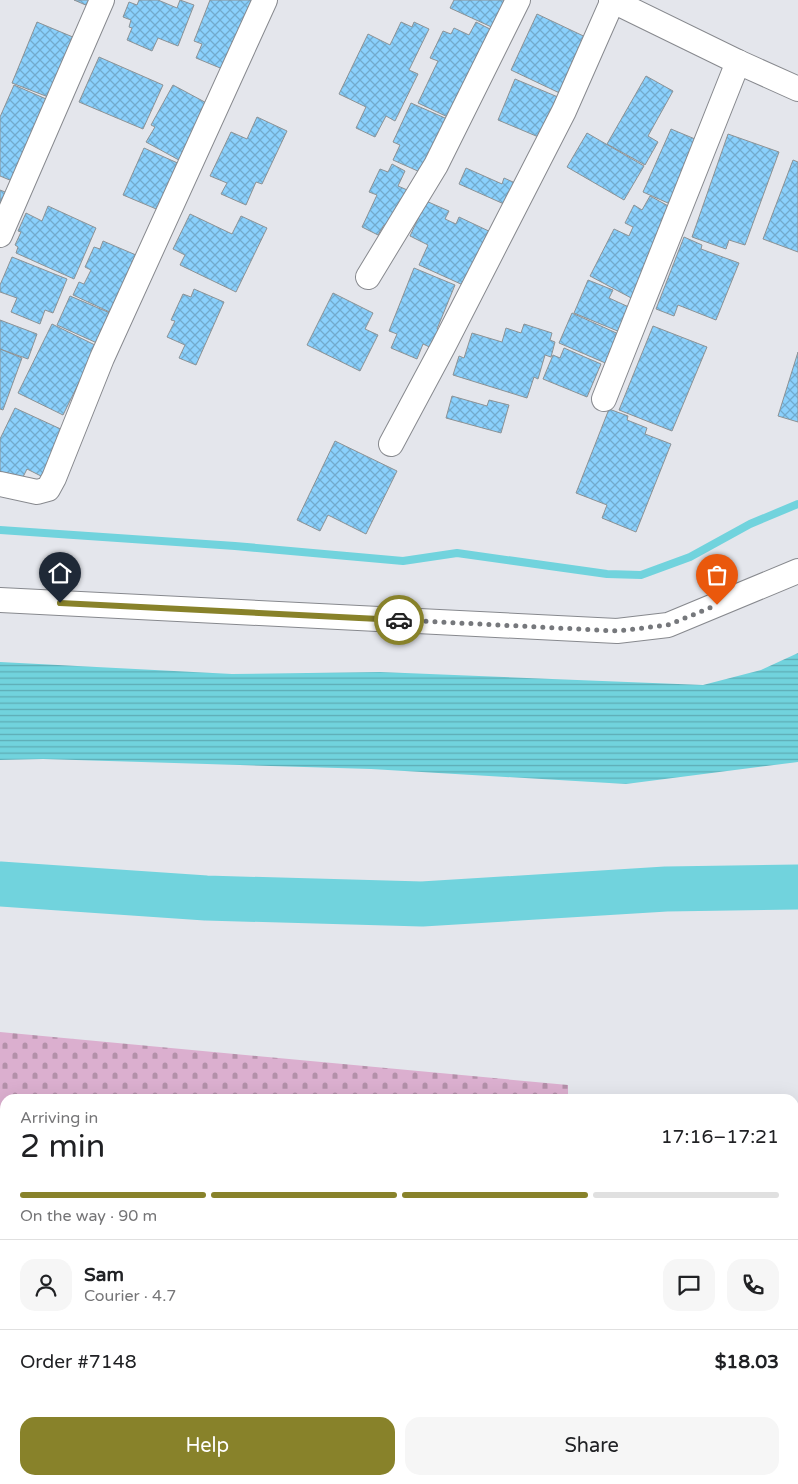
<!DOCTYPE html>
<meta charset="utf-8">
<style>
:root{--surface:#fff;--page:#f6f6f6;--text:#202124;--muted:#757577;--line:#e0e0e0;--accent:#88822a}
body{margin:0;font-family:"Varela Round",sans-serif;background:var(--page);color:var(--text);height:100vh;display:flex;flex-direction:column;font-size:19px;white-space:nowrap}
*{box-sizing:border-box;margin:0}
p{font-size:16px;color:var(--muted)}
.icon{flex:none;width:28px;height:28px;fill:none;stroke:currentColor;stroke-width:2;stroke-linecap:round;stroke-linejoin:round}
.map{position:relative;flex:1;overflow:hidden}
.sheet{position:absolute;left:0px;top:1094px;width:799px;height:391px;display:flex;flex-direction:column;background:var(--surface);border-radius:15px 15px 0 0;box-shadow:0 5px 20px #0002}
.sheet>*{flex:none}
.pin{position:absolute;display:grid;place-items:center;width:42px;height:42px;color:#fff;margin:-51px -21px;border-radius:50% 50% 50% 0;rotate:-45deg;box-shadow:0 0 5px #0007}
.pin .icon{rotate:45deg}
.courier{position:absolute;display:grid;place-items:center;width:50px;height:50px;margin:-25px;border:4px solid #88822a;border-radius:50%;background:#fff;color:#222;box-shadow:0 1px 6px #0007}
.headline em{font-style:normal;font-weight:600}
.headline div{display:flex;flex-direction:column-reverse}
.headline{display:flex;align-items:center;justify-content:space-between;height:85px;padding:0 20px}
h1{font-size:32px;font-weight:600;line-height:38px}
.bar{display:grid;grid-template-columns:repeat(4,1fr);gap:8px 5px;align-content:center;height:60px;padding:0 20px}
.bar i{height:6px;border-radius:4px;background:var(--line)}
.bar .selected{background:var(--accent)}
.bar p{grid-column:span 4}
.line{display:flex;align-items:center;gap:12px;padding:0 20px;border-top:1px solid var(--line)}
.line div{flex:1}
.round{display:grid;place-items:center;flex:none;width:52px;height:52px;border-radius:15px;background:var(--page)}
.cta{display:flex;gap:10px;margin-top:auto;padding:10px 20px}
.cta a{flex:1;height:58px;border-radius:15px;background:var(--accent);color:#fff;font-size:20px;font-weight:600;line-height:58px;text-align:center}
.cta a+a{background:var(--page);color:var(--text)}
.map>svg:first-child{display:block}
.cemetery{fill:url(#cemetery-stones)}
.water{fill:url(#water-rules)}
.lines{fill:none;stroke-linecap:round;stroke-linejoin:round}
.stream{stroke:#71d3dd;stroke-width:8}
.river{stroke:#71d3dd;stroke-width:45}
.building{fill:url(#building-cross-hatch);stroke:#8c9295}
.minor-casing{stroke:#87898e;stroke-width:26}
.minor{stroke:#fff;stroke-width:24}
.done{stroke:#76787c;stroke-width:5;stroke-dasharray:0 9}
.route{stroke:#88822a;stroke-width:6}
</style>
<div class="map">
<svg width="798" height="1484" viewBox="0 0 798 1484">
<defs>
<pattern id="cemetery-stones" width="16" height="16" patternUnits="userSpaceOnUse" patternTransform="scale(1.25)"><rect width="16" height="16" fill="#dbafcf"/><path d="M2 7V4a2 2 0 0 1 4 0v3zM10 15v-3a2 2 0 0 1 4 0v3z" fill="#b390a9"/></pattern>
<pattern id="water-rules" width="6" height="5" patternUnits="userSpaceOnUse" patternTransform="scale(1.25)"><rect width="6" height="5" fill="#71d3dd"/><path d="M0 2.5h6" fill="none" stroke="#5eacb5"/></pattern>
<pattern id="building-cross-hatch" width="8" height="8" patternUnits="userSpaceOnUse" patternTransform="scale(1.25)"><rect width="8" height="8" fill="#8ad0fc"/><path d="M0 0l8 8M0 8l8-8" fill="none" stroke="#72aacd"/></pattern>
</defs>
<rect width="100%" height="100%" fill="#e4e6ec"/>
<!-- cemetery -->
<polygon class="cemetery" points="0,1032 568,1085 568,1099 5,1099 5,1340 0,1340"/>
<!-- water -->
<polygon class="water" points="798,653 798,762 626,784 371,769 43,759 0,760 0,662 232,674 380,672 703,685 761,670"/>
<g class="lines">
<!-- stream -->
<polyline class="stream" points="0,530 235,546 403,561 457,553 607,574 641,575 690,557 750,524 798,504"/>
<!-- river -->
<polyline class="river" points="0,884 206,898 422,904 666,889 798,887"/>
</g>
<!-- building -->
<g class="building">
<polygon points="74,0 99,0 95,9"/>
<polygon points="139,0 158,0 177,8 180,0 194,5 178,46 158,38 152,51 127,40 132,28 129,27 131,20 123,17 129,2 137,5"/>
<polygon points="210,0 256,0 225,70 196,58 202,44 194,41"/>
<polygon points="454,0 512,0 498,30 450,8"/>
<polygon points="537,14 594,41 568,97 511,70"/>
<polygon points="37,22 80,40 56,100 12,83"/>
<polygon points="401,22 412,27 414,22 429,29 409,70 418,74 395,121 386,116 375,137 356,128 366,107 339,94 368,34 390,45"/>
<polygon points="476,22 496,32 454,120 418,103 438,61 430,58 443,31 451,34 454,28 469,35"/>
<polygon points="99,57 163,85 143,129 79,102"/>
<polygon points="646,76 673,91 648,136 658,142 645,165 607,144"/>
<polygon points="515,79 565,100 548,141 498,120"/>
<polygon points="14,85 53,102 17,183 0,176 0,117"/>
<polygon points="173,85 214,107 188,165 146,142 155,127 151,125"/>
<polygon points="411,103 454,122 429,176 393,160 400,145 393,142"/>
<polygon points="257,117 287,131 262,184 256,182 246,205 221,194 227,183 210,176 231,132 247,139"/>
<polygon points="671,129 695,139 688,155 698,160 677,207 643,192"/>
<polygon points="587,133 644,166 624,200 567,167"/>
<polygon points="728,134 779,152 745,245 729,240 726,249 692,237"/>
<polygon points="144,148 182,165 161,211 123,195"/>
<polygon points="793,160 798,162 798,252 763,239"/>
<polygon points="392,164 405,171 398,186 421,196 393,229 384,225 378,235 362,227 377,195 369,192 380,169 388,172"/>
<polygon points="466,168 502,184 504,178 522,186 513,208 459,184"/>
<polygon points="0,190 13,195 0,227"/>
<polygon points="650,196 672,208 635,300 590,276 614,229 629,236 633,227 625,223 634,205 642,210"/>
<polygon points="426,201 449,211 445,219 456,224 459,217 495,234 474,290 419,265 428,245 410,236"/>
<polygon points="48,206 96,228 74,279 16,253 18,247 15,245 21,232 18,231 26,213 42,221"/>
<polygon points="190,214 232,234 241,216 267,228 236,292 180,265 185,255 173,249"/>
<polygon points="684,237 702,245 701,249 739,263 716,320 678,305 674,316 656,309"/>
<polygon points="103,241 136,255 116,315 73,295 79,282 84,284 91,270 85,267 94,247 100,249"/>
<polygon points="12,257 67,279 53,313 45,310 40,324 11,312 17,298 0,292 0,285"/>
<polygon points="414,268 455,285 437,329 444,331 436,350 423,344 417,359 391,348 397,334 389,331"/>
<polygon points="588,280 613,290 609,298 631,308 620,332 574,313"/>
<polygon points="194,289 224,302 196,365 179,358 185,345 167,337 175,321 171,320 183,294 191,297"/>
<polygon points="333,293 373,313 365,329 378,335 360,371 307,345"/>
<polygon points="70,296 110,313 97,343 57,325"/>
<polygon points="572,313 623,336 610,365 559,343"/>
<polygon points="0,320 37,334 28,359 0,349"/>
<polygon points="52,324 97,346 63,415 18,393"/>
<polygon points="524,324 552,333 550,340 555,342 551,357 545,355 538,379 534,377 527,398 453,375 459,356 464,358 472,333 502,342 506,328 521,333"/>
<polygon points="653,326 707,347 672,431 619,410"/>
<polygon points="564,348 601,364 587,397 543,379 553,355 560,358"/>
<polygon points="0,349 22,358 3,410 0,409"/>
<polygon points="798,352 798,422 778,416"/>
<polygon points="452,396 487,406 489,400 509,405 501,433 446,418"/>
<polygon points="15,408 65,431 43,477 27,469 19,485 0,476 0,439"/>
<polygon points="609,409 628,416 627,420 647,428 645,434 671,444 636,532 602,518 607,505 576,493"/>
<polygon points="335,441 397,471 366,534 328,515 320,531 297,520"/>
<rect x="287" y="1480" width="47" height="4"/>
<polygon points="380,1480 411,1480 411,1484 379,1484"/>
<rect x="153" y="1483" width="74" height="1"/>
</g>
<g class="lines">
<!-- minor casing -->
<g class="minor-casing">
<g id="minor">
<polyline points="611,0 738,62 798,89"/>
<polyline points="0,235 102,0"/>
<polyline points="368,277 436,165 518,0"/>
<polyline points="604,399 738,62"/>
<polyline points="391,444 443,347 564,111 613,0"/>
<polyline points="0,484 37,492 48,489 54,478 102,358 265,0"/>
<polyline points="0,600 617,631 668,625 798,571"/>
<polyline points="0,1375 5,1376"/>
<polyline points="794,1438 798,1438"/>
<polyline points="0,1449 5,1449"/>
<polyline points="526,1480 560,1484"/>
<polyline points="122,1484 122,1480"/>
<polyline points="361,1484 361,1480"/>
</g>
</g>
<!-- minor -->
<use href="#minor" class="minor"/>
</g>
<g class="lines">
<!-- done -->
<polyline class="done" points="399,620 618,631 668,625 717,605"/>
<!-- route -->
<polyline class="route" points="60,603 399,620"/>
</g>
</svg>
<div class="pin" style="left:717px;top:605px;background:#ea580c"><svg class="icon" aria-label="bag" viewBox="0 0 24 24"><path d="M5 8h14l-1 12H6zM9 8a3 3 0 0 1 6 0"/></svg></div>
<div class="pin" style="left:60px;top:603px;background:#1f2937"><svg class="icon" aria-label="home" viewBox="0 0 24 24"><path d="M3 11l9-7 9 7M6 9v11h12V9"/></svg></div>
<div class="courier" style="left:399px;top:620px"><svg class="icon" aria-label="car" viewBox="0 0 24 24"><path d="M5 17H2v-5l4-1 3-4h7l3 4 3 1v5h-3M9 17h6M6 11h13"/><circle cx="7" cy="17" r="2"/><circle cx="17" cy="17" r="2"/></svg></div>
<section class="sheet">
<div class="headline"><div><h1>2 min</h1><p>Arriving in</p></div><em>17:16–17:21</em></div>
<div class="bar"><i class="selected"></i><i class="selected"></i><i class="selected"></i><i></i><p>On the way · 90 m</p></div>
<div class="line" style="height:90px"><a class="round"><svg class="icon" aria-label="person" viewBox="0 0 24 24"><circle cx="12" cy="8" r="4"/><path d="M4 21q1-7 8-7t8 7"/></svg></a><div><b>Sam</b><p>Courier · 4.7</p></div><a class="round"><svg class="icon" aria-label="chat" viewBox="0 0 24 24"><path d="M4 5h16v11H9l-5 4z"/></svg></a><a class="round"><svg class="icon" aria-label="phone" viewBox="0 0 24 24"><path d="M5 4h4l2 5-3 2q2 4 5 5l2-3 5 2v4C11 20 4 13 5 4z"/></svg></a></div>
<div class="line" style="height:65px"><div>Order #7148</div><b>$18.03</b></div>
<div class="cta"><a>Help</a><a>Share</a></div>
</section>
</div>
